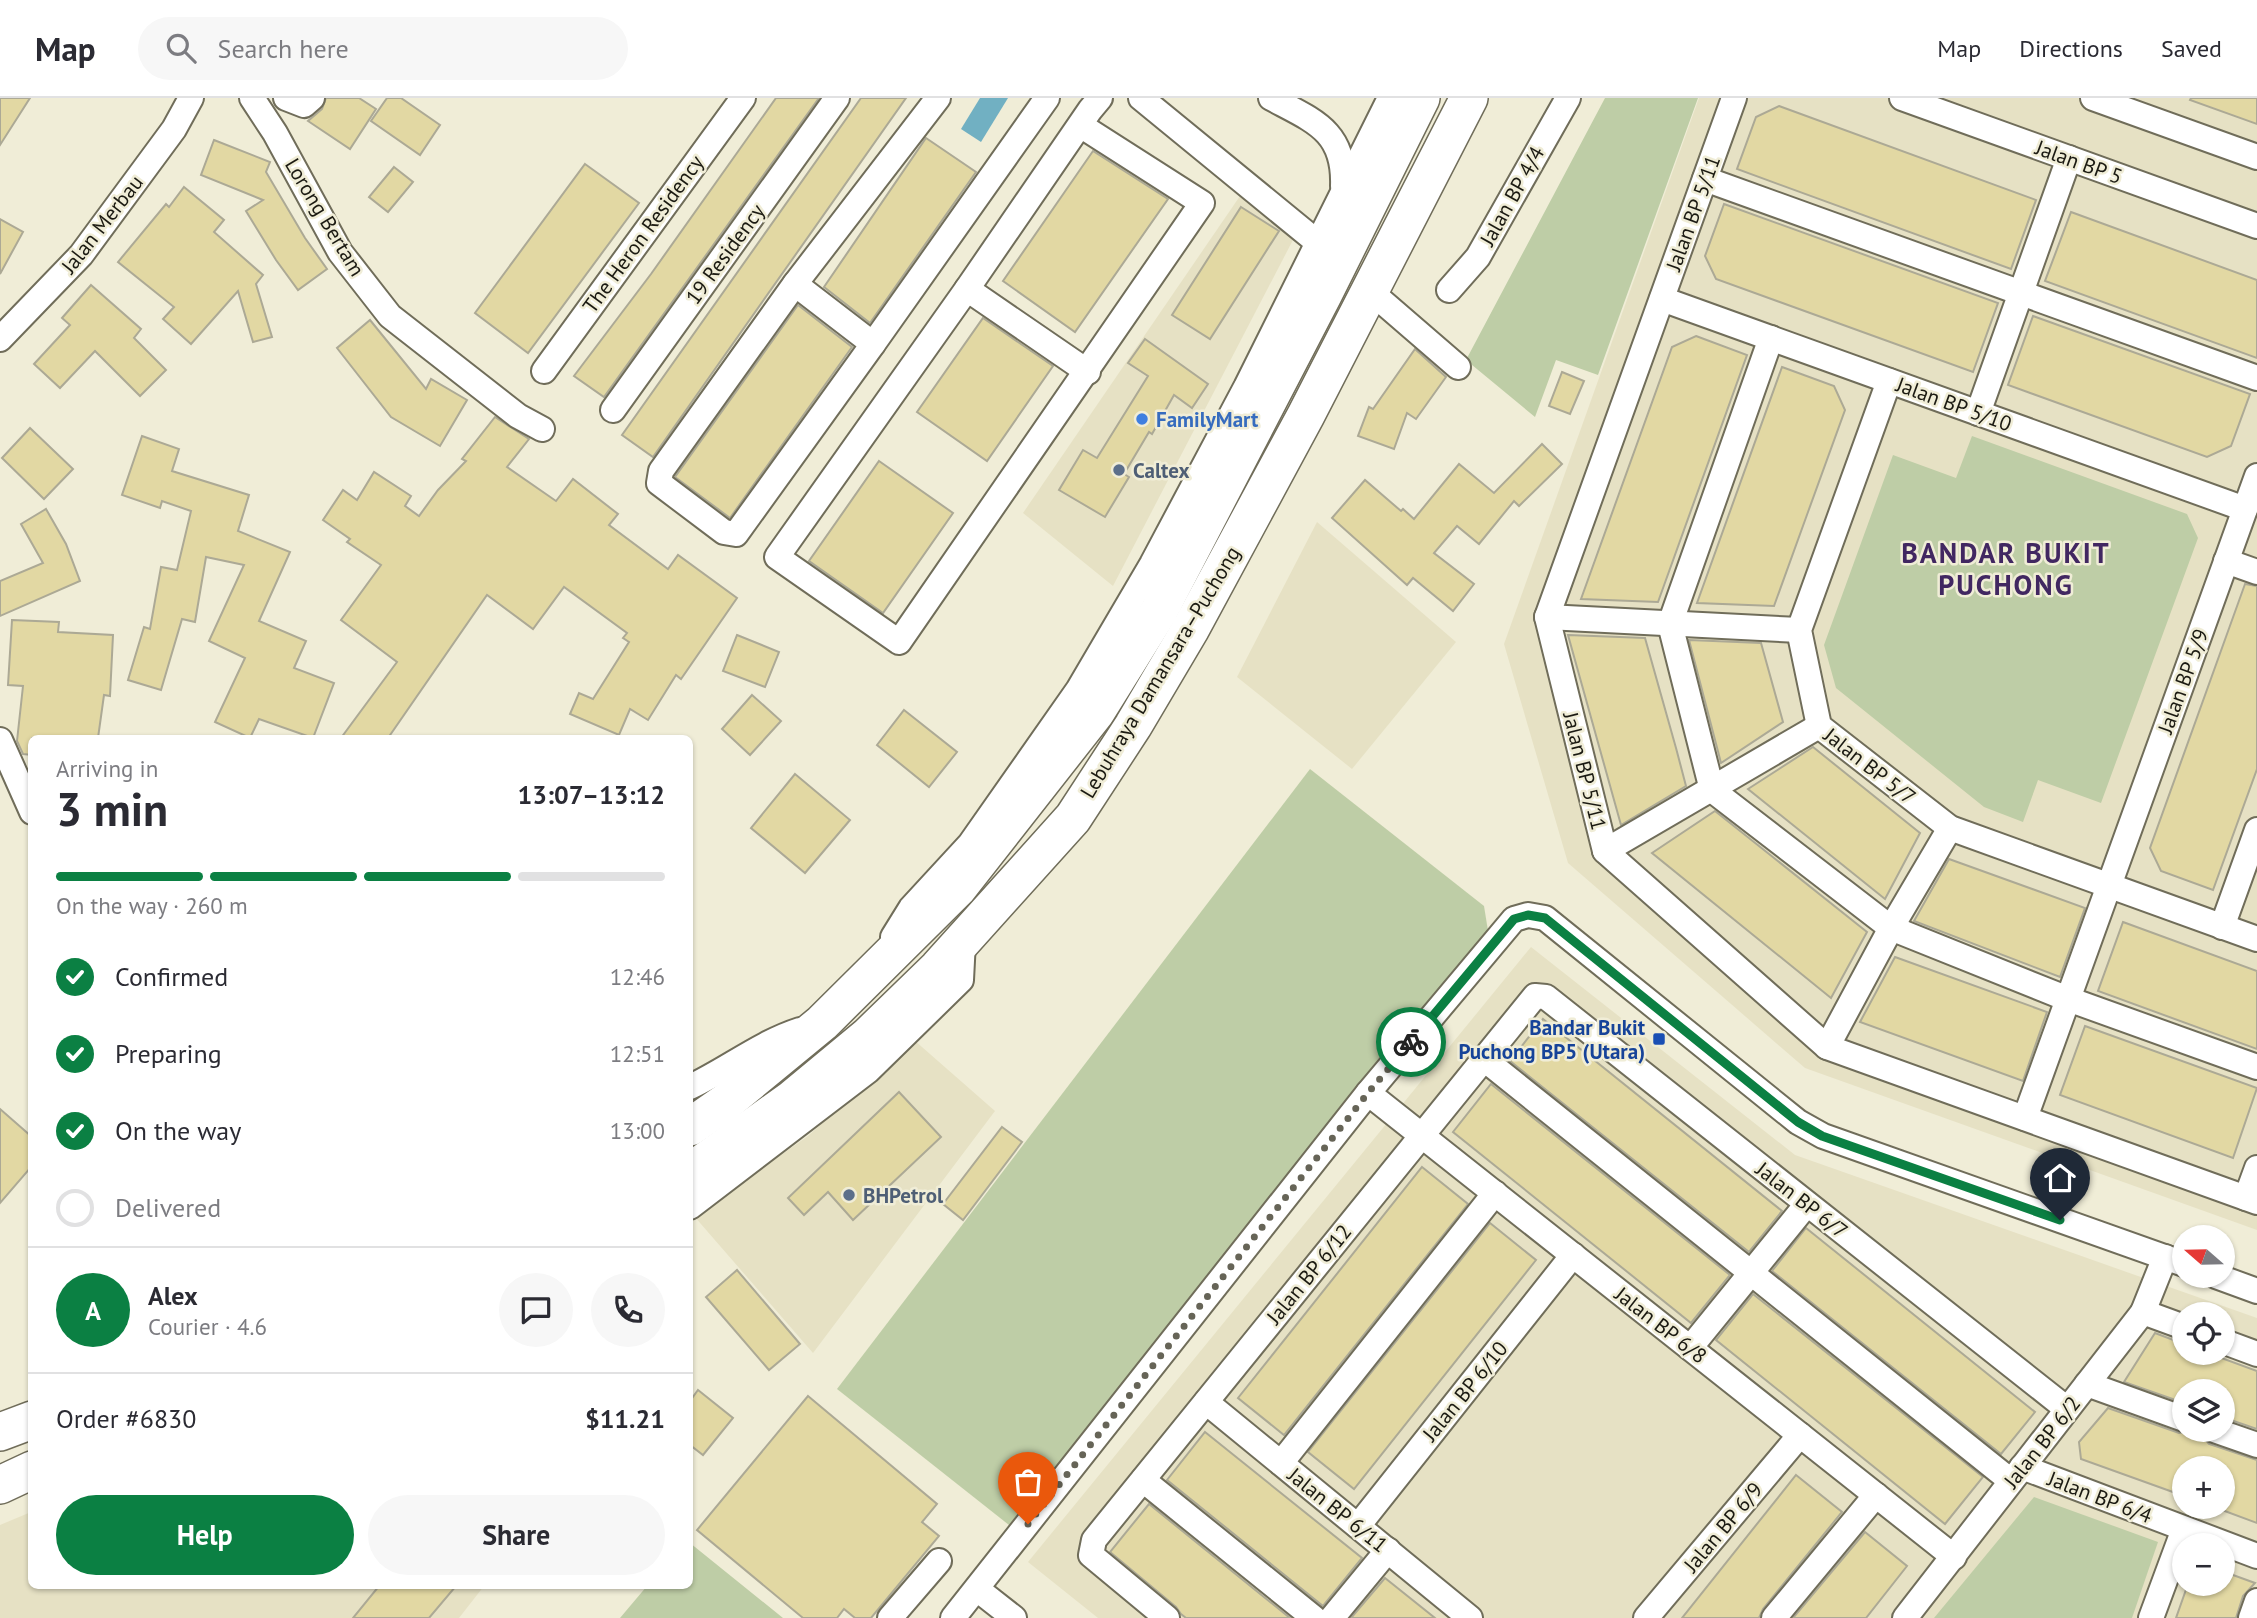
<!DOCTYPE html>
<meta charset="utf-8">
<style>
:root{--surface:#fff;--page:#f7f7f7;--text:#2b2b33;--muted:#7c7c81;--line:#e1e1e2;--accent:#0b8043}
body{margin:0;font-family:"PT Sans",sans-serif;background:var(--page);color:var(--text);height:100vh;display:flex;flex-direction:column;font-size:26px;white-space:nowrap}
*{box-sizing:border-box;margin:0}
p{font-size:23px;color:var(--muted)}
.icon{flex:none;width:38px;height:38px;fill:none;stroke:currentColor;stroke-width:2;stroke-linecap:round;stroke-linejoin:round}
.map{position:relative;flex:1;overflow:hidden}
.panel{position:absolute;left:28px;top:637px;width:665px;height:854px;display:flex;flex-direction:column;background:var(--surface);border-radius:10px;box-shadow:0 2px 5px #0004}
.panel>*{flex:none}
.needle{width:46px;rotate:290deg}
.tools{position:absolute;left:2172px;top:1127px;display:grid;gap:14px}
.tools a{display:grid;place-items:center;width:63px;height:63px;border-radius:50%;background:var(--surface);box-shadow:0 2px 5px #0004;font-size:35px}
.pin{position:absolute;display:grid;place-items:center;width:60px;height:60px;color:#fff;margin:-72px -30px;border-radius:50% 50% 50% 0;rotate:-45deg;box-shadow:0 0 7px #0007}
.pin .icon{rotate:45deg}
.courier{position:absolute;display:grid;place-items:center;width:70px;height:70px;margin:-35px;border:5px solid #0b8043;border-radius:50%;background:#fff;color:#222;box-shadow:0 2px 9px #0007}
.headline em{font-style:normal;font-weight:600}
.headline div{display:flex;flex-direction:column-reverse}
.headline{display:flex;align-items:center;justify-content:space-between;height:119px;padding:0 28px}
h1{font-size:46px;font-weight:600;line-height:52px}
.bar{display:grid;grid-template-columns:repeat(4,1fr);gap:10px 7px;align-content:center;height:84px;padding:0 28px}
.bar i{height:9px;border-radius:5px;background:var(--line)}
.bar .selected{background:var(--accent)}
.bar p{grid-column:span 4}
.line{display:flex;align-items:center;gap:18px;padding:0 28px;border-top:2px solid var(--line)}
.line div{flex:1}
.round{display:grid;place-items:center;flex:none;width:74px;height:74px;border-radius:37px;background:var(--page)}
ol{padding:0 28px;list-style:none}
li{display:flex;align-items:center;gap:21px;height:77px}
li p{margin-inline-start:auto}
li .icon{padding:7px;border-radius:50%;background:var(--accent);color:#fff;stroke-width:4}
li:last-child{color:var(--muted)}
li i{width:38px;height:38px;border:4px solid var(--line);border-radius:50%}
.cta{display:flex;gap:14px;margin-top:auto;padding:14px 28px}
.cta a{flex:1;height:80px;border-radius:42px;background:var(--accent);color:#fff;font-size:28px;font-weight:600;line-height:80px;text-align:center}
.cta a+a{background:var(--page);color:var(--text)}
header{display:flex;align-items:center;gap:42px;box-sizing:border-box;height:98px;padding:0 35px;background:var(--surface);border-bottom:2px solid var(--line)}
header strong{font-size:33px}
nav{display:flex;gap:38px;margin-inline-start:auto;font-size:24px}
.search{width:490px;height:63px;background:var(--page);display:flex;align-items:center;gap:18px;box-sizing:border-box;padding:0 24px;border-radius:38px;color:var(--muted);font-size:26px}
.map>svg:first-child{display:block}
.built{fill:#e6e1c4;fill-rule:evenodd}
.green{fill:#becda6}
.water{fill:#71b0c2}
.building{fill:#e2d8a3;stroke:#aca995;stroke-width:2}
.lines{fill:none;stroke-linecap:round;stroke-linejoin:round}
.minor-casing{stroke:#706d5a;stroke-width:28}
.highway-casing{stroke:#706d5a;stroke-width:40}
.minor{stroke:#fff;stroke-width:24}
.highway{stroke:#fff;stroke-width:37}
.done{stroke:#666457;stroke-width:7;stroke-dasharray:0 12.6}
.route{stroke:#0b8043;stroke-width:9}
.shop-dot{fill:#3f7fe0;stroke:#f0edd7;stroke-width:2.5}
.service-dot{fill:#5c6f8a;stroke:#f0edd7;stroke-width:2.5}
.transit-dot{fill:#1a4fb4;stroke:#f0edd7;stroke-width:2.5}
.labels{text-anchor:middle;dominant-baseline:central;stroke-width:5;stroke-linejoin:round;paint-order:stroke}
.street-label{font-size:21px;fill:#1b1a12;stroke:#f0edd7}
.shop-label{font-size:21px;font-weight:bold;fill:#366cbe;stroke:#f0edd7;text-anchor:start}
.service-label{font-size:21px;font-weight:bold;fill:#4e5e75;stroke:#f0edd7;text-anchor:start}
.transit-label{font-size:21px;font-weight:bold;fill:#164399;stroke:#f0edd7;text-anchor:end}
.district-label{font-size:28px;font-weight:bold;letter-spacing:2px;fill:#412761;stroke:#f0edd7}
</style>
<header>
<strong>Map</strong>
<div class="search"><svg class="icon" aria-label="search" viewBox="0 0 24 24"><circle cx="10" cy="10" r="6"/><path d="M15 15l6 6"/></svg>Search here</div>
<nav><a>Map</a><a>Directions</a><a>Saved</a></nav>
</header>
<div class="map">
<svg width="2257" height="1520" viewBox="0 0 2257 1520">
<rect width="100%" height="100%" fill="#f0edd7"/>
<!-- built -->
<g class="built">
<polygon points="1699,0 2257,0 2257,1132 1805,970 1568,765 1504,546"/>
<polygon points="1240,98 1294,140 1113,488 1023,415"/>
<polygon points="1317,424 1456,544 1352,671 1237,579"/>
<path d="M1531 849 1795 1057 2257 1220V1520H1098L1028 1464ZM2184 1216H2222V1255H2184ZM2184 1293H2222V1332H2184ZM2184 1370H2222V1409H2184ZM2184 1447H2222V1486H2184Z"/>
<polygon points="914,942 995,1013 813,1255 694,1118 808,1038"/>
<polygon points="31,1414 32,1488 484,1488 459,1520 0,1520 0,1427"/>
</g>
<!-- green -->
<g class="green">
<polygon points="1605,0 1698,0 1598,277 1556,262 1535,319 1466,262"/>
<polygon points="1972,338 2187,416 2198,440 2101,705 2038,682 2023,724 1984,709 1836,590 1824,547 1893,357 1956,380"/>
<polygon points="1310,671 1484,808 1489,839 1009,1427 837,1291"/>
<polygon points="2034,1399 2158,1444 2132,1520 1934,1520"/>
<polygon points="690,1445 783,1520 620,1520 647,1488 690,1488"/>
</g>
<!-- water -->
<polygon class="water" points="980,0 1008,0 981,44 961,31"/>
<!-- building -->
<g class="building">
<polygon points="0,0 30,0 0,47"/>
<polygon points="326,0 359,0 376,11 350,51 308,23 322,11"/>
<polygon points="387,0 401,0 440,27 420,57 371,23"/>
<polygon points="776,0 819,0 604,299 574,278 651,176"/>
<polygon points="861,0 906,0 653,359 622,337"/>
<polygon points="2191,0 2257,0 2257,26 2190,2"/>
<polygon points="1779,8 2036,102 2011,171 1737,71 1756,19"/>
<polygon points="926,40 976,74 870,225 824,189"/>
<polygon points="214,42 270,64 266,74 305,140 327,171 298,192 276,162 246,113 263,102 201,77"/>
<polygon points="1093,53 1168,101 1075,234 1003,183"/>
<polygon points="585,66 639,105 528,255 475,215"/>
<polygon points="394,69 413,84 388,114 369,99"/>
<polygon points="184,89 224,122 214,134 263,177 256,186 272,239 253,244 238,193 191,246 163,221 174,209 118,164 166,106 169,109"/>
<polygon points="1724,106 1998,205 1973,274 1716,181 1705,158"/>
<polygon points="1241,109 1279,133 1210,241 1172,217"/>
<polygon points="2071,114 2257,182 2257,260 2045,183"/>
<polygon points="0,121 23,134 0,176"/>
<polygon points="91,187 141,231 134,240 166,272 140,298 95,253 60,290 34,266 70,227 62,220"/>
<polygon points="798,207 852,249 730,420 675,379"/>
<polygon points="2033,218 2250,296 2231,348 2207,359 2008,287"/>
<polygon points="983,220 1053,268 987,363 917,314"/>
<polygon points="370,222 426,291 431,281 467,302 440,348 391,319 337,250"/>
<polygon points="1696,238 1747,257 1658,504 1581,501 1672,249"/>
<polygon points="1145,241 1208,286 1192,310 1174,297 1152,336 1149,334 1124,376 1129,379 1105,419 1059,392 1083,352 1097,360 1148,278 1128,265"/>
<polygon points="1415,251 1446,279 1416,321 1407,315 1394,351 1358,338 1369,309 1373,311"/>
<polygon points="1782,269 1834,288 1845,312 1808,414 1774,508 1697,505"/>
<polygon points="1562,274 1584,283 1570,316 1549,308"/>
<polygon points="495,319 529,341 507,369 556,403 573,381 618,416 609,427 668,471 678,457 737,500 681,581 676,577 648,622 630,611 619,637 570,616 579,595 593,601 629,544 623,540 627,535 564,489 533,531 487,497 388,640 341,640 397,564 341,522 381,467 347,444 350,441 323,422 343,392 357,402 374,374 411,398 405,408 419,418 438,392 466,363 462,361"/>
<polygon points="30,330 73,371 44,401 2,360"/>
<polygon points="142,338 179,351 172,373 249,397 238,433 290,454 259,523 306,543 294,570 334,585 313,640 259,621 250,640 215,624 245,560 209,543 244,467 206,459 195,524 182,521 161,592 128,582 144,529 150,531 161,469 177,472 191,413 162,403 160,410 122,397"/>
<polygon points="1542,346 1562,366 1519,408 1514,403 1479,446 1457,428 1434,455 1474,486 1453,513 1413,480 1407,487 1332,420 1365,382 1401,413 1403,411 1414,421 1459,366 1494,395"/>
<polygon points="879,363 953,415 883,515 809,463"/>
<polygon points="46,411 66,446 80,483 0,518 0,483 43,465 21,426"/>
<polygon points="2245,486 2257,488 2257,671 2213,792 2161,773 2150,750"/>
<polygon points="12,522 59,524 58,534 113,537 110,598 104,597 98,640 32,640 32,657 23,656 17,643 23,588 8,587"/>
<polygon points="737,537 779,554 765,589 723,573"/>
<polygon points="1568,537 1645,540 1676,650 1686,688 1621,727"/>
<polygon points="1689,542 1761,545 1783,624 1721,665"/>
<polygon points="752,597 781,623 750,657 722,631"/>
<polygon points="904,612 957,654 929,689 877,647"/>
<polygon points="1813,649 1920,735 1885,801 1748,691"/>
<polygon points="795,676 850,722 805,775 751,730"/>
<polygon points="1715,713 1867,834 1831,900 1652,755"/>
<polygon points="1949,761 2085,810 2060,879 1914,823"/>
<polygon points="2123,824 2257,873 2257,951 2098,893"/>
<polygon points="1895,859 2047,914 2023,983 1860,924"/>
<polygon points="1543,921 1782,1113 1749,1154 1510,963"/>
<polygon points="2085,928 2257,990 2233,1060 2060,997"/>
<polygon points="1491,986 1730,1177 1691,1225 1453,1034"/>
<polygon points="899,994 941,1039 853,1122 828,1094 804,1117 788,1100"/>
<polygon points="0,1011 32,1039 32,1068 0,1105"/>
<polygon points="1002,1029 1022,1044 963,1122 943,1106"/>
<polygon points="1422,1069 1468,1106 1284,1337 1238,1300"/>
<polygon points="1490,1125 1536,1162 1354,1391 1308,1354"/>
<polygon points="1806,1130 2035,1314 2001,1356 1772,1173"/>
<polygon points="737,1172 800,1246 769,1272 706,1199"/>
<polygon points="1753,1196 1983,1379 1945,1426 1716,1242"/>
<polygon points="2155,1235 2184,1246 2184,1255 2208,1255 2257,1273 2257,1331 2222,1319 2222,1293 2184,1293 2184,1305 2124,1284"/>
<polygon points="698,1292 733,1320 703,1357 690,1347 690,1303"/>
<polygon points="808,1298 937,1406 922,1424 939,1438 871,1520 855,1520 844,1511 837,1520 803,1520 697,1432"/>
<polygon points="2108,1310 2179,1335 2192,1333 2200,1336 2209,1346 2257,1362 2257,1425 2222,1412 2222,1370 2184,1370 2184,1398 2081,1361 2079,1344"/>
<polygon points="1205,1334 1362,1460 1323,1508 1167,1382"/>
<polygon points="1796,1377 1842,1414 1763,1511 1759,1520 1682,1520"/>
<polygon points="1149,1406 1290,1520 1186,1520 1181,1516 1176,1509 1110,1454"/>
<polygon points="1865,1434 1907,1468 1866,1520 1793,1520"/>
<polygon points="2222,1473 2255,1485 2243,1498 2236,1520 2176,1520 2188,1486 2222,1486"/>
<polygon points="1385,1480 1435,1520 1351,1520"/>
<polygon points="379,1488 456,1488 429,1520 353,1520"/>
</g>
<g class="lines">
<!-- minor casing -->
<g class="minor-casing">
<g id="minor">
<polyline points="252,0 275,35 340,154 390,218 518,318 542,331"/>
<polyline points="286,0 304,7 312,0"/>
<polyline points="1141,0 1317,144"/>
<path d="M1271 0C1314 23 1345 33 1343 88"/>
<polyline points="1734,0 1547,519 1605,753 1827,949 2257,1104"/>
<polyline points="1902,0 2257,128"/>
<polyline points="2093,0 2257,59"/>
<polyline points="1080,27 1202,105 899,544 777,459 967,191 1090,12 1100,0"/>
<polyline points="1705,81 2257,280"/>
<polyline points="795,186 873,246 1047,0"/>
<polyline points="967,191 1088,274"/>
<polyline points="1449,192 1478,159 1568,0"/>
<polyline points="1370,193 1458,269"/>
<polyline points="1662,201 2245,411"/>
<polyline points="1771,240 1670,526 1712,692 1891,830 2068,901 2257,969"/>
<polyline points="0,241 81,157 174,31 191,0"/>
<polyline points="873,246 736,436 724,434 659,385 661,373 795,186 938,0"/>
<polyline points="544,273 743,0"/>
<polyline points="1889,283 1799,532 1819,628 1950,730 2257,841"/>
<polyline points="613,312 837,0"/>
<polyline points="1978,315 2069,60"/>
<polyline points="2226,463 2257,474"/>
<polyline points="1547,519 1799,532"/>
<polyline points="0,642 32,714"/>
<polyline points="1605,753 1819,628"/>
<polyline points="2222,829 2257,732"/>
<polyline points="893,839 911,810 970,746 1078,592 1152,466 1246,289 1390,0"/>
<polyline points="1827,949 1891,830 1950,730"/>
<polyline points="1484,961 2011,1383"/>
<path d="M690 989C728 971 760 945 800 932"/>
<polyline points="1368,995 1954,1459"/>
<polyline points="2025,1020 2257,378"/>
<polyline points="2246,1100 2257,1070"/>
<polyline points="690,1109 868,973 961,882 963,843"/>
<polyline points="2216,1178 2257,1193"/>
<polyline points="2143,1214 2184,1229"/>
<polyline points="2222,1243 2257,1256"/>
<polyline points="1690,1250 1807,1106"/>
<polyline points="2087,1286 2184,1321"/>
<polyline points="1206,1304 1470,1520"/>
<polyline points="2214,1332 2257,1347"/>
<polyline points="1281,1365 1495,1095"/>
<polyline points="2022,1369 2257,1458"/>
<polyline points="1143,1382 1314,1520"/>
<polyline points="1358,1428 1573,1157"/>
<polyline points="977,1491 1014,1520"/>
<polyline points="890,1520 939,1463"/>
<polyline points="953,1520 1368,995 1514,821 1528,817 1545,820 1798,1024 1823,1038 2184,1166"/>
<polyline points="1167,1520 1091,1457 1094,1442 1535,898 1546,899 2067,1311"/>
<polyline points="1332,1520 1388,1452"/>
<polyline points="1646,1520 1800,1337"/>
<polyline points="1774,1520 1876,1397"/>
<polyline points="1905,1520 2143,1214 2165,1159"/>
<polyline points="2151,1520 2184,1431"/>
<polyline points="2251,1520 2257,1503"/>
</g>
</g>
<!-- highway casing -->
<g class="highway-casing">
<g id="highway">
<polyline points="690,1029 726,1004 822,925 958,790 1096,614 1159,513 1323,197 1421,0"/>
<polyline points="690,1074 792,1001 868,938 938,870 1073,720 1133,628 1191,530 1306,317 1469,0"/>
<polyline points="0,1334 32,1322"/>
<polyline points="0,1387 32,1372"/>
</g>
</g>
<!-- minor -->
<use href="#minor" class="minor"/>
<!-- highway -->
<use href="#highway" class="highway"/>
</g>
<g class="lines">
<!-- done -->
<polyline class="done" points="1028,1426 1368,995 1411,944"/>
<!-- route -->
<polyline class="route" points="1411,944 1514,821 1528,817 1545,820 1798,1024 1822,1038 2060,1122"/>
</g>
<!-- markers -->
<circle class="shop-dot" cx="1142" cy="321" r="7"/>
<g class="service-dot">
<circle cx="1119" cy="372" r="7"/>
<circle cx="849" cy="1097" r="7"/>
</g>
<rect class="transit-dot" x="1652" y="934" width="14" height="14" rx="3.5"/>
<g class="labels">
<!-- street labels -->
<g class="street-label">
<text transform="translate(2079 64) rotate(20)">Jalan BP 5</text>
<text transform="translate(1512 98) rotate(-61)">Jalan BP 4/4</text>
<text transform="translate(1693 115) rotate(-70)">Jalan BP 5/11</text>
<text transform="translate(325 119) rotate(59)">Lorong Bertam</text>
<text transform="translate(102 126) rotate(-52)">Jalan Merbau</text>
<text transform="translate(643 136) rotate(-54)">The Heron Residency</text>
<text transform="translate(725 156) rotate(-54)">19 Residency</text>
<text transform="translate(1954 306) rotate(20)">Jalan BP 5/10</text>
<text transform="translate(1160 574) rotate(-59)">Lebuhraya Damansara–Puchong</text>
<text transform="translate(2183 583) rotate(-70)">Jalan BP 5/9</text>
<text transform="translate(1870 668) rotate(38)">Jalan BP 5/7</text>
<text transform="translate(1585 673) rotate(76)">Jalan BP 5/11</text>
<text transform="translate(1802 1102) rotate(38)">Jalan BP 6/7</text>
<text transform="translate(1309 1176) rotate(-51)">Jalan BP 6/12</text>
<text transform="translate(1661 1227) rotate(38)">Jalan BP 6/8</text>
<text transform="translate(1465 1293) rotate(-51)">Jalan BP 6/10</text>
<text transform="translate(2042 1344) rotate(-52)">Jalan BP 6/2</text>
<text transform="translate(2100 1399) rotate(21)">Jalan BP 6/4</text>
<text transform="translate(1338 1412) rotate(39)">Jalan BP 6/11</text>
<text transform="translate(1723 1429) rotate(-50)">Jalan BP 6/9</text>
</g>
<!-- shop labels -->
<g class="shop-label">
<text x="1156" y="321">FamilyMart</text>
</g>
<!-- service labels -->
<g class="service-label">
<text x="1133" y="372">Caltex</text>
<text x="863" y="1097">BHPetrol</text>
</g>
<!-- transit labels -->
<g class="transit-label">
<text x="1645" y="929">Bandar Bukit<tspan x="1645" dy="24">Puchong BP5 (Utara)</tspan></text>
</g>
<!-- district labels -->
<g class="district-label">
<text x="2006" y="454">BANDAR BUKIT<tspan x="2006" dy="32">PUCHONG</tspan></text>
</g>
</g>
</svg>
<div class="tools">
<a><svg class="needle" viewBox="-14 -14 28 28"><path d="M0-13l5 13h-10z" fill="#e53935"/><path d="M0 13l5-13h-10z" fill="#7c7c81"/></svg></a>
<a><svg class="icon" aria-label="locate" viewBox="0 0 24 24"><circle cx="12" cy="12" r="6"/><path d="M12 2v4M12 18v4M2 12h4M18 12h4"/></svg></a>
<a><svg class="icon" aria-label="layers" viewBox="0 0 24 24"><path d="M12 4l9 5-9 5-9-5zM3 14l9 5 9-5"/></svg></a>
<a>+</a>
<a>−</a>
</div>
<div class="pin" style="left:1028px;top:1426px;background:#ea580c"><svg class="icon" aria-label="bag" viewBox="0 0 24 24"><path d="M5 8h14l-1 12H6zM9 8a3 3 0 0 1 6 0"/></svg></div>
<div class="pin" style="left:2060px;top:1122px;background:#1f2937"><svg class="icon" aria-label="home" viewBox="0 0 24 24"><path d="M3 11l9-7 9 7M6 9v11h12V9"/></svg></div>
<div class="courier" style="left:1411px;top:944px"><svg class="icon" aria-label="bike" viewBox="0 0 24 24"><circle cx="6" cy="16" r="4"/><circle cx="18" cy="16" r="4"/><path d="M6 16l4-8h5l3 8M10 8l3 8H6M13 5h3"/></svg></div>
<section class="panel">
<div class="headline"><div><h1>3 min</h1><p>Arriving in</p></div><em>13:07–13:12</em></div>
<div class="bar"><i class="selected"></i><i class="selected"></i><i class="selected"></i><i></i><p>On the way · 260 m</p></div>
<ol>
<li><svg class="icon" aria-label="check" viewBox="0 0 24 24"><path d="M5 12l5 5 9-10"/></svg>Confirmed<p>12:46</p></li>
<li><svg class="icon" aria-label="check" viewBox="0 0 24 24"><path d="M5 12l5 5 9-10"/></svg>Preparing<p>12:51</p></li>
<li><svg class="icon" aria-label="check" viewBox="0 0 24 24"><path d="M5 12l5 5 9-10"/></svg>On the way<p>13:00</p></li>
<li><i></i>Delivered</li>
</ol>
<div class="line" style="height:126px"><b class="round" style="background:var(--accent);color:#fff">A</b><div><b>Alex</b><p>Courier · 4.6</p></div><a class="round"><svg class="icon" aria-label="chat" viewBox="0 0 24 24"><path d="M4 5h16v11H9l-5 4z"/></svg></a><a class="round"><svg class="icon" aria-label="phone" viewBox="0 0 24 24"><path d="M5 4h4l2 5-3 2q2 4 5 5l2-3 5 2v4C11 20 4 13 5 4z"/></svg></a></div>
<div class="line" style="height:91px"><div>Order #6830</div><b>$11.21</b></div>
<div class="cta"><a>Help</a><a>Share</a></div>
</section>
</div>
